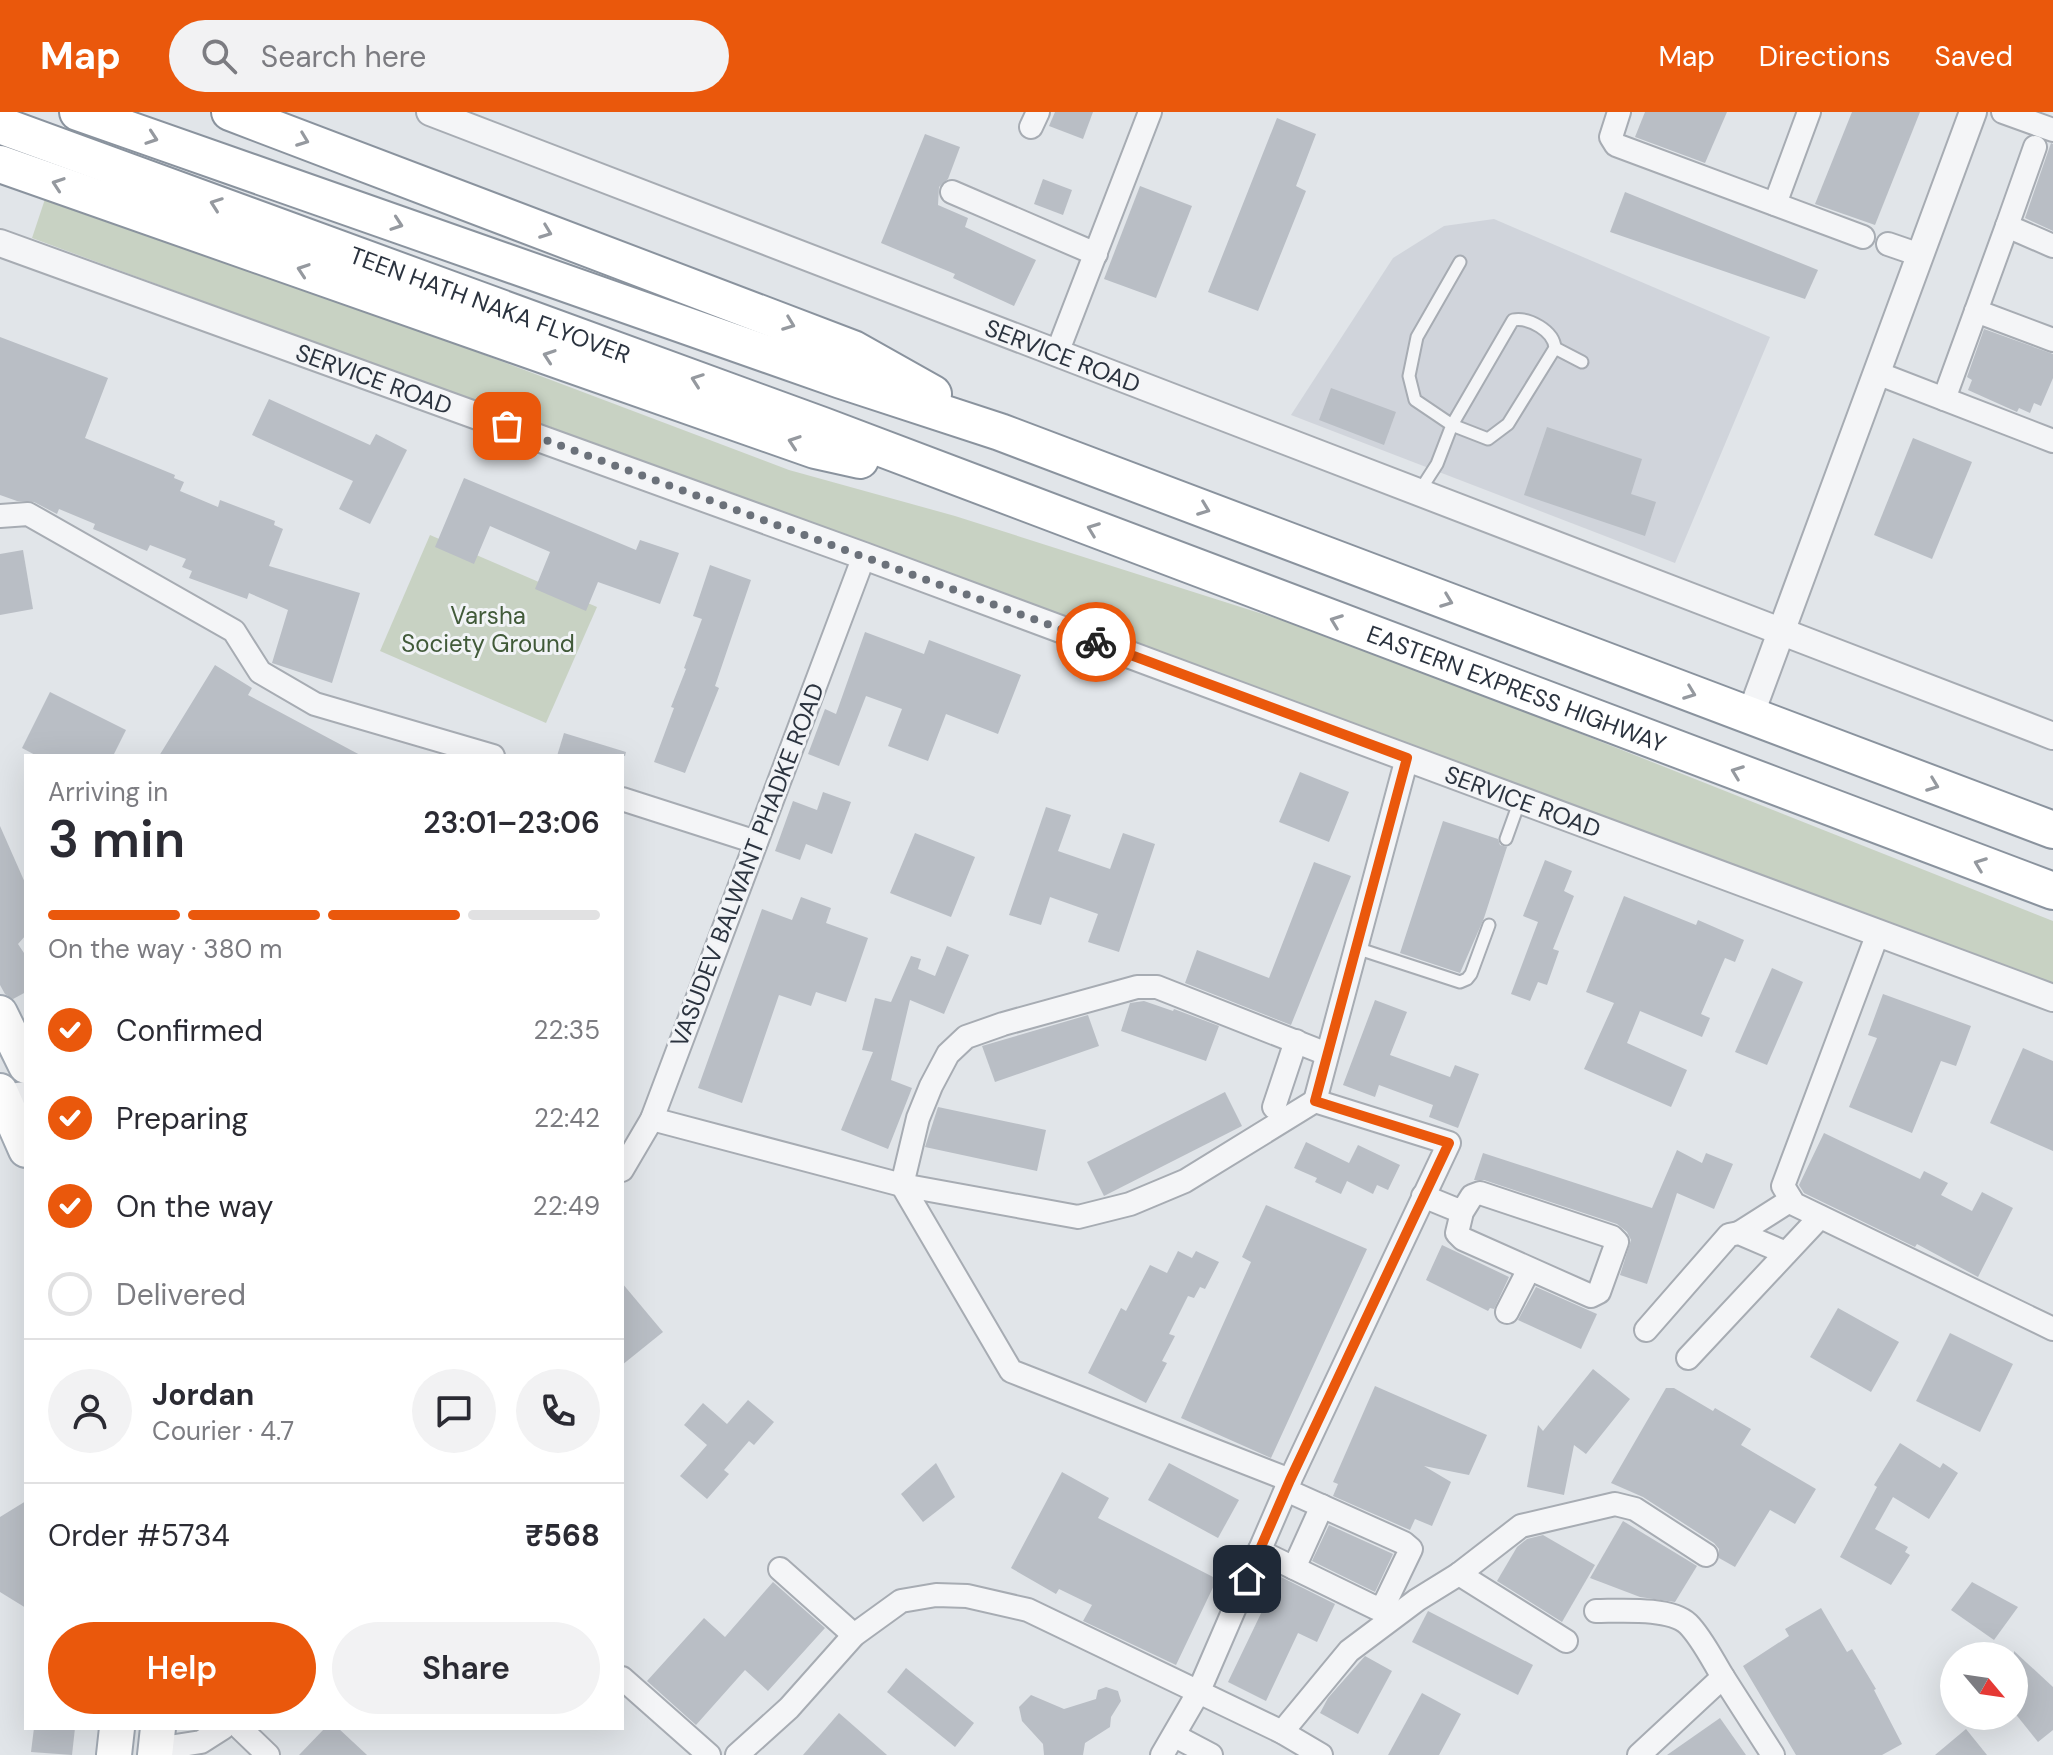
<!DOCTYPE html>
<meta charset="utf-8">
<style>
:root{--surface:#fff;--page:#f2f2f3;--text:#2b2b33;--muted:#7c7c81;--line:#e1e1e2;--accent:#ea580c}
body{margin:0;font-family:"DM Sans",sans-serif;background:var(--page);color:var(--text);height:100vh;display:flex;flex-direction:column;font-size:30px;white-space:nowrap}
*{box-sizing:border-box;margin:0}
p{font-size:26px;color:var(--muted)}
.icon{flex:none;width:44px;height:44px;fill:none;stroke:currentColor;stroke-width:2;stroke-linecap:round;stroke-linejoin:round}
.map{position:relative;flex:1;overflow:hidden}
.details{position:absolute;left:24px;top:642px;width:600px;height:976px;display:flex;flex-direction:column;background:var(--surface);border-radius:0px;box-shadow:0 8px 32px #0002}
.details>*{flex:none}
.needle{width:52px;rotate:119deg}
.fabs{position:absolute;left:1940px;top:1530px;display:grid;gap:16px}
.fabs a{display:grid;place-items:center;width:88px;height:88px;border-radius:50%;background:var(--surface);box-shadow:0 8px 32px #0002;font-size:40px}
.pin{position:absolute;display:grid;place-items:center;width:68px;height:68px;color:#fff;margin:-34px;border-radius:16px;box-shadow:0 4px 12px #0006}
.courier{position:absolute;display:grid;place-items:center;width:80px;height:80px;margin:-40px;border:6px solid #ea580c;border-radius:50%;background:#fff;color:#222;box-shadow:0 2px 10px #0007}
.headline em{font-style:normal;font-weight:600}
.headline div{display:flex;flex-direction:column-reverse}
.headline{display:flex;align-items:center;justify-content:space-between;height:136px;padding:0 24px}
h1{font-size:52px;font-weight:600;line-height:60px}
.bar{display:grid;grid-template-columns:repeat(4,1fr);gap:12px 8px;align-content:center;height:96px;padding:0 24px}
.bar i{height:10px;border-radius:6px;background:var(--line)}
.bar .selected{background:var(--accent)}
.bar p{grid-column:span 4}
.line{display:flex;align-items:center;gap:20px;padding:0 24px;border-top:2px solid var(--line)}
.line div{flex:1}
.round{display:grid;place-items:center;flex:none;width:84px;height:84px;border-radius:42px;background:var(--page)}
ol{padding:0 24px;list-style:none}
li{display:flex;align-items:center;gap:24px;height:88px}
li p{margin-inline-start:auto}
li .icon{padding:8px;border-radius:50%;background:var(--accent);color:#fff;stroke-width:4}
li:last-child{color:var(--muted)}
li i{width:44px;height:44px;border:4px solid var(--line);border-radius:50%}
.primary-button{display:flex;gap:16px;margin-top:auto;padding:16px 24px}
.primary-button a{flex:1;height:92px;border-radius:48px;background:var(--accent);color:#fff;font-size:32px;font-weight:600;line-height:92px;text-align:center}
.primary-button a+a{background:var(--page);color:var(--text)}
header{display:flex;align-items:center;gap:48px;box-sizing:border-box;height:112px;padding:0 40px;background:var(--accent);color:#fff}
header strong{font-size:38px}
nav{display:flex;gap:44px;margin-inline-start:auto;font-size:28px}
.search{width:560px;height:72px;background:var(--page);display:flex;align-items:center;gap:20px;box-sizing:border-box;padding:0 28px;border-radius:44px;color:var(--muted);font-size:30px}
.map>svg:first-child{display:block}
.built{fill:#d0d4db}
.green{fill:#c8d2c3}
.building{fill:#b9bec5}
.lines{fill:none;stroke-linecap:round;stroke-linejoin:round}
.service-casing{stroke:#a7acb3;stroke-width:15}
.minor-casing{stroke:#a7acb3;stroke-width:26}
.tertiary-casing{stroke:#a7acb3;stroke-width:30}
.primary-casing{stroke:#a2aab4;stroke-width:38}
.trunk-casing{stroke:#8a939e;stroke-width:40}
.service{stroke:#f4f5f7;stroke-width:11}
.minor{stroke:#f4f5f7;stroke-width:22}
.tertiary{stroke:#f4f5f7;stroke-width:26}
.primary{stroke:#fff;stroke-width:34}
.trunk{stroke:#fff;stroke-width:36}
.oneway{stroke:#95999f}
.done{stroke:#6b717a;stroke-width:8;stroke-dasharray:0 14.4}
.route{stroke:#ea580c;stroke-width:10}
.labels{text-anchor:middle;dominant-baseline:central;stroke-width:6;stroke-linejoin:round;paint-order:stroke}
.street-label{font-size:24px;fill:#2b333f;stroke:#f1f3f6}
.park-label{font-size:24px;fill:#415a39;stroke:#f1f3f6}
</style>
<header>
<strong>Map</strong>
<div class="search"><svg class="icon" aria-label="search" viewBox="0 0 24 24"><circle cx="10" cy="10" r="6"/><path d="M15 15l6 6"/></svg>Search here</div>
<nav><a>Map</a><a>Directions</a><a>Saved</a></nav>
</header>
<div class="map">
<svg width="2053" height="1643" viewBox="0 0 2053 1643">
<rect width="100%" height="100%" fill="#e1e5e9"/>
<!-- built -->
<polygon class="built" points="1494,107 1770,225 1675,451 1291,303 1393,146 1444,114"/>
<!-- green -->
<g class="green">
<polygon points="48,78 789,358 955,404 1347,529 2053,809 2053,883 1327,605 32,126"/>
<polygon points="430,423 597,495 546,611 380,539"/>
</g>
<!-- building -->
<g class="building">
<polygon points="1055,0 1093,0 1083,27 1049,14"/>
<polygon points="1645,0 1727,0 1705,51 1635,25"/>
<polygon points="1852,0 1920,0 1875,113 1815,92"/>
<polygon points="1277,6 1316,22 1296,74 1306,79 1258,199 1208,180"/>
<polygon points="925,22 960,35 948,67 939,75 938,93 968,106 965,115 1036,148 1014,194 953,166 955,162 881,131"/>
<polygon points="2051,31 2053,32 2053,119 2025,106"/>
<polygon points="1043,67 1072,78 1063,103 1034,92"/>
<polygon points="1140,74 1192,94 1156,186 1104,167"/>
<polygon points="1625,80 1818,158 1805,187 1610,120"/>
<polygon points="1984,217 2053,242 2053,266 2041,294 2034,291 2030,301 2019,296 2017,300 1968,278 1972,268 1967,265"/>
<polygon points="0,225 108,266 85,326 175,363 174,366 184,370 180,379 218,395 220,388 275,409 274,413 283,417 269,454 360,481 332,571 272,551 288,498 249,481 247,487 189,466 192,459 182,455 186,447 150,433 147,439 93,417 95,412 59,397 57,402 34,390 17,389 0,383"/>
<polygon points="1331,276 1396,300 1384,333 1319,308"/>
<polygon points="269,287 370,333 376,322 407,338 370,412 339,397 353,369 252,323"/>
<polygon points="1547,315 1642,347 1631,382 1656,390 1645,424 1524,383"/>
<polygon points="1913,326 1972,350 1932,447 1874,423"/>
<polygon points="464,366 636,438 640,428 679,441 660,492 598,470 586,499 535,477 550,440 490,414 474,452 435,435"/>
<polygon points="23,438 33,497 0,503 0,442"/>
<polygon points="710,453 751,468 715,574 719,576 685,661 654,650 674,596 671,595 686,557 684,556 702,507 693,504"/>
<polygon points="865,520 924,542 929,528 1021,563 998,622 946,602 928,649 888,634 902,597 866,584 839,654 808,642 825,597 836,602"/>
<polygon points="215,553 252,576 248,583 362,644 159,644"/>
<polygon points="50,580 126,618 113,644 37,644 22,636"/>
<polygon points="564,621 626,640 625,644 557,644"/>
<polygon points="1300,660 1349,680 1329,730 1279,710"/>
<polygon points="823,680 851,690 832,742 806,732 800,748 775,739 793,689 817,698"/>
<polygon points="1046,695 1071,703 1058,739 1110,757 1123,721 1155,732 1119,840 1088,830 1098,802 1050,785 1041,813 1009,803"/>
<polygon points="1443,709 1498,727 1500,733 1507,735 1484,806 1460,861 1400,841"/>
<polygon points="0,714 26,773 26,823 18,832 26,844 26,880 13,887 5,882 0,873"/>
<polygon points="915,721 975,745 951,805 890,781"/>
<polygon points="1545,748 1572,759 1564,779 1574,784 1553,837 1559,839 1547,873 1538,870 1530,889 1511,882 1538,810 1523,804"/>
<polygon points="1314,750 1351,764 1291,913 1185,871 1197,838 1269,866"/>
<polygon points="1624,784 1696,813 1698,808 1744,828 1735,850 1725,846 1701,902 1710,906 1702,925 1640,899 1627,931 1687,958 1671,995 1584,957 1614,891 1586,880"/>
<polygon points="801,785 831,796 826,811 868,826 846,890 816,880 811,894 779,883 742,991 698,976 762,797 792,808"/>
<polygon points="947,834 969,843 944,902 910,888 891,968 912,976 888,1037 841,1018 873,940 862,938 875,886 891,890 911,844 921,847 918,857 935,864"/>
<polygon points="1772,856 1803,870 1767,953 1735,940"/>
<polygon points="1883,882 1971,914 1956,954 1941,949 1912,1021 1849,995 1877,926 1868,923"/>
<polygon points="1375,888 1407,900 1390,943 1450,965 1455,953 1479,962 1458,1016 1429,1005 1433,993 1379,973 1375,985 1343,973"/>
<polygon points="1144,889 1173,899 1174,897 1219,914 1206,949 1121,919 1130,891"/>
<polygon points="1088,903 1099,934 995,970 982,934"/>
<polygon points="2023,936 2053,949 2053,1039 1990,1011"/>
<polygon points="1225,980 1242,1014 1104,1084 1087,1050"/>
<polygon points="938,995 1046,1018 1037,1059 925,1035"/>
<polygon points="1824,1021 1920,1067 1924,1059 1948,1071 1941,1083 1972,1099 1982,1080 2013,1096 1978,1165 1917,1132 1915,1135 1804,1081 1799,1073"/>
<polygon points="1306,1030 1349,1051 1358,1033 1400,1053 1388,1078 1377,1073 1373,1082 1347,1069 1341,1082 1315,1070 1317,1066 1294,1056"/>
<polygon points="1677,1038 1702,1051 1706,1041 1733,1052 1714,1097 1677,1081 1647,1172 1620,1163 1631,1128 1627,1120 1617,1112 1484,1068 1474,1068 1483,1041 1652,1096"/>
<polygon points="1266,1093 1367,1137 1271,1346 1181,1306 1251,1150 1242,1145"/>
<polygon points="1442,1133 1509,1165 1494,1197 1490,1196 1488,1199 1426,1168"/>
<polygon points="1178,1139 1192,1146 1196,1139 1219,1150 1205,1177 1200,1175 1194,1186 1188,1184 1169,1222 1175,1224 1162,1249 1167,1251 1146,1291 1088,1261 1121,1196 1126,1199 1150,1153 1167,1161"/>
<polygon points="622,1171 663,1220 622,1253"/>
<polygon points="1536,1175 1597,1202 1581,1237 1518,1208"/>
<polygon points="1838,1196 1899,1230 1871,1280 1810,1245"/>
<polygon points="1950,1221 2013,1252 1980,1320 1916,1289"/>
<polygon points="1593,1257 1630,1287 1586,1342 1574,1333 1564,1383 1527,1375 1538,1313 1543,1319"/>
<polygon points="1375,1274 1487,1323 1469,1363 1424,1354 1451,1370 1432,1414 1415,1407 1410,1418 1333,1384 1338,1372 1333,1370"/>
<polygon points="1666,1276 1674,1276 1713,1299 1715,1296 1751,1317 1741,1333 1816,1377 1795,1412 1770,1398 1735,1455 1719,1446 1719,1437 1714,1431 1643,1385 1611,1371"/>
<polygon points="748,1288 774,1310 754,1333 749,1329 724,1358 729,1362 707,1387 680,1364 707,1333 684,1313 703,1291 727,1312"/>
<polygon points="1900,1331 1940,1356 1943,1351 1958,1361 1929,1407 1893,1385 1875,1417 1908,1435 1905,1440 1910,1443 1891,1473 1840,1445 1877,1375 1874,1373"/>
<polygon points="936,1351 955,1385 923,1410 901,1382"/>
<polygon points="1169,1351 1239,1388 1218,1426 1148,1388"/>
<polygon points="1062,1360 1109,1386 1098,1406 1217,1467 1176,1553 1083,1509 1092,1493 1059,1477 1056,1482 1011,1456"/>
<polygon points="26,1389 26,1496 0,1480 0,1405"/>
<polygon points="1623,1409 1697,1454 1675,1490 1640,1485 1590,1466"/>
<polygon points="1329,1413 1393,1442 1375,1480 1312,1449"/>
<polygon points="1543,1423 1595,1453 1562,1510 1497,1469 1517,1435 1527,1427"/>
<polygon points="1279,1464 1335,1492 1317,1530 1298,1521 1266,1589 1228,1570"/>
<polygon points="773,1470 825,1516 768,1579 745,1558 696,1613 647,1569 704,1506 725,1525"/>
<polygon points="1972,1470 2018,1495 1994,1528 1951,1498"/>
<polygon points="1821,1496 1847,1540 1852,1537 1876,1577 1874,1578 1902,1632 1882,1643 1796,1643 1743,1554 1789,1524 1785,1517"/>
<polygon points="1428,1499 1533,1553 1518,1583 1412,1530"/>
<polygon points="2014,1539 2053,1575 2053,1618 2038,1630 2014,1600"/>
<polygon points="1365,1544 1392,1559 1358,1622 1320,1601 1328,1586"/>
<polygon points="906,1556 974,1611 955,1635 887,1580"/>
<polygon points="1106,1575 1118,1579 1121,1589 1111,1605 1110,1615 1085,1631 1083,1643 1044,1643 1043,1632 1022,1609 1019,1595 1031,1583 1064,1597 1096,1587 1098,1578"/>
<polygon points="1422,1581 1461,1602 1439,1643 1388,1643"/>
<polygon points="839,1601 887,1643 803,1643"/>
<polygon points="1720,1606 1746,1643 1667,1643"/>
<polygon points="34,1616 75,1616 72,1643 31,1640"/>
<polygon points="325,1616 338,1616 367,1643 299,1643"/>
<polygon points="1966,1617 1987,1643 1935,1643"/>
</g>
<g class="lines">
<!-- service casing -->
<g class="service-casing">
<g id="service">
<polyline points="1555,236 1582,250"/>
<path d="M1419 380 1437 352 1452 313 1513 208C1529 205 1554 219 1555 236L1508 312 1488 327 1452 313 1415 288 1409 264 1417 225 1460 150"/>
<polyline points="1506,727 1520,688"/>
<polyline points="1356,836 1460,870 1467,867 1471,862 1489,813"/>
</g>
</g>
<!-- minor casing -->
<g class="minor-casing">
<g id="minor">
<polyline points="1619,0 1611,25 1616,33 1863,125"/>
<polyline points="2003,0 2053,18"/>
<polyline points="1031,15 1038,0"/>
<polyline points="2035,35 2007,114 2053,134"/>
<polyline points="952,80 1096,142"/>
<polyline points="1775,92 1809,0"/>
<polyline points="1888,132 1920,143"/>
<polyline points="1976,199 2053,228"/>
<polyline points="1057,241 1150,0"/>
<polyline points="1877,261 2053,329"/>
<polyline points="1944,287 2007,114"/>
<polyline points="0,404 28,402 234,519 260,560 315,592 493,644"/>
<polyline points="622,687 756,730"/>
<polyline points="1878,821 1783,1074 1794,1092 2053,1217"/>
<polyline points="0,984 26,981"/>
<polyline points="1315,989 1407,646"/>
<polyline points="1274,995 1296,929"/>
<polyline points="652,1007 902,1073 1078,1105 1130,1092 1185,1069 1315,989"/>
<polyline points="622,1058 652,1007 864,444"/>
<polyline points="1423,1084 1462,1100 1472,1084 1480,1081 1612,1125 1617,1130 1599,1180 1591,1184 1463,1127 1457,1121 1462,1100"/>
<polyline points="1739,1121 1791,1088"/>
<polyline points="1507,1200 1529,1157"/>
<polyline points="1646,1218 1729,1123 1739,1121 1786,1141"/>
<polyline points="1688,1246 1820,1105"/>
<polyline points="1290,1368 1011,1259 902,1073 918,1006 931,974 948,942 966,925 1003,912 1137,875 1157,875 1327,942"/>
<polyline points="1259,1439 1376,1496 1385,1491 1411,1437 1404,1431 1286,1378"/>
<polyline points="1294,1456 1322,1394"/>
<polyline points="780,1457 854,1523"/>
<polyline points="1459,1462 1566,1529"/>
<path d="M1596 1499C1620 1499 1670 1495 1688 1512 1702 1526 1713 1549 1723 1565"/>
<polyline points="622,1566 709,1643"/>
<polyline points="240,1616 268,1643"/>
<polyline points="1282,1620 1349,1539 1417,1488 1459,1462 1521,1414 1615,1392 1635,1397 1706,1443"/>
<polyline points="1175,1624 1211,1643"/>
<polyline points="156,1637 201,1630 223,1616"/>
<polyline points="737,1643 789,1596 854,1523 901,1489 936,1483 967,1484 1028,1498 1282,1620 1321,1643"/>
<polyline points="1162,1643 1198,1581 1290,1368 1449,1031 1315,989"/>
<polyline points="1639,1643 1723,1565 1773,1643"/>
</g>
</g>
<!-- tertiary casing -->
<g class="tertiary-casing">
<g id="tertiary">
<path id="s1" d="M430 0 2053 624"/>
<path id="s2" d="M0 131 864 444 2053 886"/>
<polyline points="1750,604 1973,0"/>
</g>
</g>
<!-- primary casing -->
<g class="primary-casing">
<g id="primary">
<polyline points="0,901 26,954"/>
<polyline points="0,979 26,1038"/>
<polyline points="114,1643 117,1616"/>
<polyline points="155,1643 158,1616"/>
</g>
</g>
<!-- trunk casing -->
<g class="trunk-casing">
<g id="trunk">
<polyline points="78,0 841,268 1000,320 2053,718"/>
<polyline points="230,0 853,237 933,282"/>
<path id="s3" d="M0 13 823 314 2053 779"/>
<polyline points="0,52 815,338 860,348"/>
</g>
</g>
<!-- service -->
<use href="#service" class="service"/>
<!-- minor -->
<use href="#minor" class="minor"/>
<!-- tertiary -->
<use href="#tertiary" class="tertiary"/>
<!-- primary -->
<use href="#primary" class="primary"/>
<!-- trunk -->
<use href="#trunk" class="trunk"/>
</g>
<!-- one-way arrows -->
<defs><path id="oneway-chevron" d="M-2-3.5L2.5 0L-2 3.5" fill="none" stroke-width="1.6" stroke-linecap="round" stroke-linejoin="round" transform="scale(2)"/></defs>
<g class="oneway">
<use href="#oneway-chevron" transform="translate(152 26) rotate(19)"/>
<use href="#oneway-chevron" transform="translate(303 28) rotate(21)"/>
<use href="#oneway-chevron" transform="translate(58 72) rotate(-161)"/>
<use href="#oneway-chevron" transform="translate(216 92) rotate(-160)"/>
<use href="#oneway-chevron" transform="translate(397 112) rotate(19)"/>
<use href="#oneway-chevron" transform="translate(546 120) rotate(21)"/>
<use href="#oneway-chevron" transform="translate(303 158) rotate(-161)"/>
<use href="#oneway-chevron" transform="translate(789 212) rotate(21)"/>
<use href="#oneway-chevron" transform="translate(549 244) rotate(-161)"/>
<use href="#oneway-chevron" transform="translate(697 268) rotate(-160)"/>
<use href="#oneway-chevron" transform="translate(794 330) rotate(-161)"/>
<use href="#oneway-chevron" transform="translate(1204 397) rotate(21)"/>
<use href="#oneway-chevron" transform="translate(1093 417) rotate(-159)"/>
<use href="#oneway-chevron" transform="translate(1447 489) rotate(21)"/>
<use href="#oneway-chevron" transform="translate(1336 509) rotate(-159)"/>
<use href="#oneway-chevron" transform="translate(1690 581) rotate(21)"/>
<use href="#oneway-chevron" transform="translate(1737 660) rotate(-159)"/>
<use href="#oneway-chevron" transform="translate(1933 673) rotate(21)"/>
<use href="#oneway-chevron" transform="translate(1980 752) rotate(-159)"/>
</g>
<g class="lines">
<!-- done -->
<polyline class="done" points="507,314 1096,530"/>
<!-- route -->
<polyline class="route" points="1096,530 1407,646 1315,989 1449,1031 1290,1368 1247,1467"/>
</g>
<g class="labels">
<!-- street labels -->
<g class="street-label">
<text stroke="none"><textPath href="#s3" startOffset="522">TEEN HATH NAKA FLYOVER</textPath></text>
<text stroke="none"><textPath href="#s1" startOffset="678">SERVICE ROAD</textPath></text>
<text stroke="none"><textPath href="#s2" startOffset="398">SERVICE ROAD</textPath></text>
<text stroke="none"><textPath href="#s3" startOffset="1618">EASTERN EXPRESS HIGHWAY</textPath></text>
<text stroke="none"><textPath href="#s2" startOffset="1622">SERVICE ROAD</textPath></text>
<text transform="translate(747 753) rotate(-69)">VASUDEV BALWANT PHADKE ROAD</text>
</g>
<!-- park labels -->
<g class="park-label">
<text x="488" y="503">Varsha<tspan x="488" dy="28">Society Ground</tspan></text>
</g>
</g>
</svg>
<div class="fabs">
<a><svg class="needle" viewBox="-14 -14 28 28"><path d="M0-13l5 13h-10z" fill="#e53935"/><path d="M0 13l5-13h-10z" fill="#7c7c81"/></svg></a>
</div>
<div class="pin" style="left:507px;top:314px;background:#ea580c"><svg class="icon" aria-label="bag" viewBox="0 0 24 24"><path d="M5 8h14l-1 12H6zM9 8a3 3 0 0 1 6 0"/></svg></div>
<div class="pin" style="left:1247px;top:1467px;background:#1f2937"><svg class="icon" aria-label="home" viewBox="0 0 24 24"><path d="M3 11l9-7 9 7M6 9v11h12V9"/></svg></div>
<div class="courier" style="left:1096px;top:530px"><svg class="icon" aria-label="bike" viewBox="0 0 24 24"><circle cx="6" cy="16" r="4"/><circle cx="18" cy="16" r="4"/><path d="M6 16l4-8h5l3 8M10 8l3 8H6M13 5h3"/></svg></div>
<section class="details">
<div class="headline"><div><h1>3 min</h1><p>Arriving in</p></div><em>23:01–23:06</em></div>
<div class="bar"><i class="selected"></i><i class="selected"></i><i class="selected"></i><i></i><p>On the way · 380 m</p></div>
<ol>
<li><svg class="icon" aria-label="check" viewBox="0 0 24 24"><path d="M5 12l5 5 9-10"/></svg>Confirmed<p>22:35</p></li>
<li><svg class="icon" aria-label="check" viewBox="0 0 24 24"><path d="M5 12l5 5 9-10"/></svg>Preparing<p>22:42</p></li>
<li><svg class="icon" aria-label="check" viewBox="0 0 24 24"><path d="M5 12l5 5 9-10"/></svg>On the way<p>22:49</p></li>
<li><i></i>Delivered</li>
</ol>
<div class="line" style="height:144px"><a class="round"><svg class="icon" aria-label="person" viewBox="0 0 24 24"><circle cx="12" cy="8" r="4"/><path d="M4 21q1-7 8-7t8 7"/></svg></a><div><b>Jordan</b><p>Courier · 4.7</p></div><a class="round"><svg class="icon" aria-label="chat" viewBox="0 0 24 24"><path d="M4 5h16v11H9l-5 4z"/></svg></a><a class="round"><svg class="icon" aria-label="phone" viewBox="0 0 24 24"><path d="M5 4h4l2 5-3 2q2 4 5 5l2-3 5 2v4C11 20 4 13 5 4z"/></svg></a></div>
<div class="line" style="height:104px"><div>Order #5734</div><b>₹568</b></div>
<div class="primary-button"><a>Help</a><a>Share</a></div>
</section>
</div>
